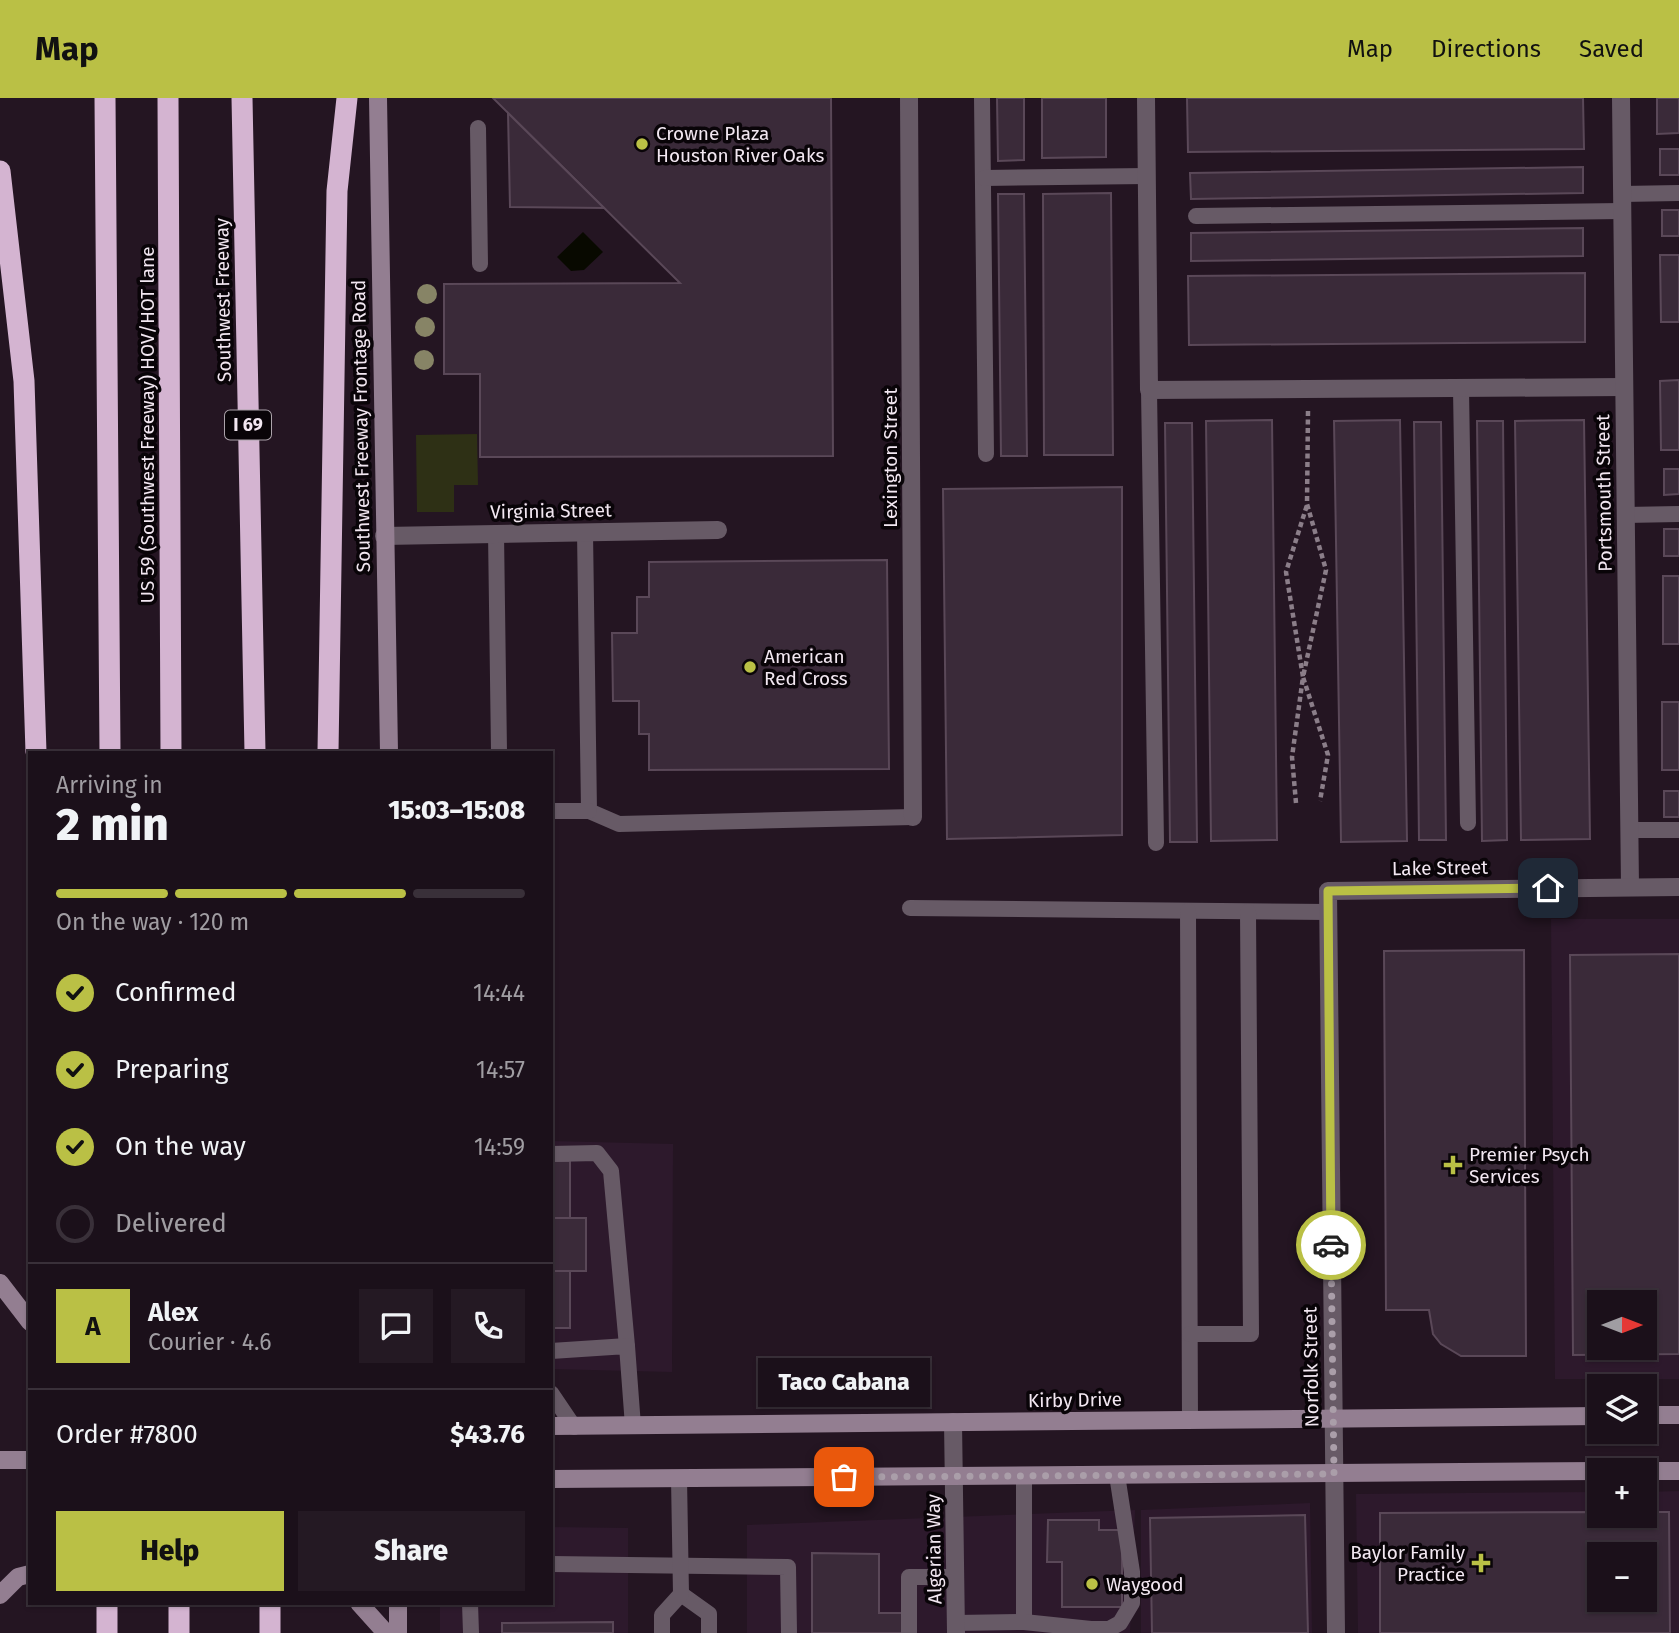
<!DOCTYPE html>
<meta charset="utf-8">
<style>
:root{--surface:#1b101a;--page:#241923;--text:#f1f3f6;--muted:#a09da2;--line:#393039;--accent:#bac045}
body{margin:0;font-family:"Fira Sans",sans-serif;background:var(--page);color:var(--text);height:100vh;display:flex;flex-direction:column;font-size:26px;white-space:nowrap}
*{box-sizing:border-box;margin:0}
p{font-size:23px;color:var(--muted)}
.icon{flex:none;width:38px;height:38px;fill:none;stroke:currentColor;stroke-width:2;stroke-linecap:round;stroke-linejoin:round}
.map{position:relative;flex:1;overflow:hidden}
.sheet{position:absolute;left:28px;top:653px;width:525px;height:854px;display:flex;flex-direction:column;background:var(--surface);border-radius:0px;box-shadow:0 2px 5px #0004,0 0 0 2px var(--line)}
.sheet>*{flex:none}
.needle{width:46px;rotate:90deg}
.tools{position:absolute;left:1587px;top:1192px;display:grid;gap:14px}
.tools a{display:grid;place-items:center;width:70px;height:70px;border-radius:0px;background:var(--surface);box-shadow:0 2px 5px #0004,0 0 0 2px var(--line);font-size:35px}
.pin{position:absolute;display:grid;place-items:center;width:60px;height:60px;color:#fff;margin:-30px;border-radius:14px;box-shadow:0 4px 10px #0006}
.courier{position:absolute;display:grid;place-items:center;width:70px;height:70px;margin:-35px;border:5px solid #bac045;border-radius:50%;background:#fff;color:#222;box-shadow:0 2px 9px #0007}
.bubble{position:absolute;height:49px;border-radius:0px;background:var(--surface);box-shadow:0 2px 5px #0004,0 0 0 2px var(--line);font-size:23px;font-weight:800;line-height:49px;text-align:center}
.head em{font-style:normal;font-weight:800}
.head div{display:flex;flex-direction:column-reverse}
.head{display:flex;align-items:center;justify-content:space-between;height:119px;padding:0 28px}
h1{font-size:46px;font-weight:800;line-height:52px}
.bar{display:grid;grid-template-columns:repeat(4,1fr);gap:10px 7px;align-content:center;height:84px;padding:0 28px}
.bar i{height:9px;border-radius:5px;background:var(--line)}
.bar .active{background:var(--accent)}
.bar p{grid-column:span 4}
.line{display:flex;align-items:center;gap:18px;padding:0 28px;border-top:2px solid var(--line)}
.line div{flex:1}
.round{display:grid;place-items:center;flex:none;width:74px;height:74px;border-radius:0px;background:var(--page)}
ol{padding:0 28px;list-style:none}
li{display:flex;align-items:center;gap:21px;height:77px}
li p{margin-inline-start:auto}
li .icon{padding:7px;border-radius:50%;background:var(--accent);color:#111;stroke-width:4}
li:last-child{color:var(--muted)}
li i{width:38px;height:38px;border:4px solid var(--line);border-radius:50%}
.button{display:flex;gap:14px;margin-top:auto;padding:14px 28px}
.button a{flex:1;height:80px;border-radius:0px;background:var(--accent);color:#111;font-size:28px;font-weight:800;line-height:80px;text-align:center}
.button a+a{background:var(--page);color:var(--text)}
header{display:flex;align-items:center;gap:42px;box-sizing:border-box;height:98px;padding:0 35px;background:var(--accent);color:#111}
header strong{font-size:33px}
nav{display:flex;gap:38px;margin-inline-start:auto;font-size:24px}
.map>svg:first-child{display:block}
.built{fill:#2d192c;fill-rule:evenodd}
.green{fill:#2e3015}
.water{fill:#080900}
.building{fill:#3a2a39;stroke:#5a4858;stroke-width:2;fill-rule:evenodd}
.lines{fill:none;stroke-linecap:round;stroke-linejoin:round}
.path{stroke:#8b7e89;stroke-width:4.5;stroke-dasharray:5 3.5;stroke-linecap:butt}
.lane{stroke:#675a66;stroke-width:16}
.street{stroke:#675a66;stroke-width:18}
.secondary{stroke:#937e91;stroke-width:18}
.highway{stroke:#d4b4d1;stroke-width:21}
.tree{fill:#878466}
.done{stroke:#aa9ea9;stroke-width:7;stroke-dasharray:0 12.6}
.route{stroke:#bac045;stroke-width:9}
.poi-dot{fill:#bac045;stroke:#090408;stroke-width:2.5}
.labels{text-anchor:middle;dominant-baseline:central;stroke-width:7;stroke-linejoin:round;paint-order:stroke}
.shield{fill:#090408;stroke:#aca3ab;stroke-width:2}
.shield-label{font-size:18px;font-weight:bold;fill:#f2e7f1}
.poi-label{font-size:19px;fill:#f2e7f1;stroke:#090408;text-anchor:start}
.street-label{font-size:19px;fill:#f2e7f1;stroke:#090408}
</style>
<header>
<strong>Map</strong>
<nav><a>Map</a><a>Directions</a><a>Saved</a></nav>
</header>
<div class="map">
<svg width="1679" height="1535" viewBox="0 0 1679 1535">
<rect width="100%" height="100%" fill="#241522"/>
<!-- built -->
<g class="built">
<path d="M1551 821H1679V1281H1555ZM1600 1204H1645V1250H1600Z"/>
<polygon points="551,1043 673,1046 672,1274 551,1271"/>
<path d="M1679 1393V1535H1358L1356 1396 1599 1394 1600 1418H1645V1394ZM1600 1456H1645V1502H1600Z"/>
<polygon points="1310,1405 1312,1535 1141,1535 1141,1412"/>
<polygon points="1135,1412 1130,1535 747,1535 747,1427"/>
<polygon points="551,1429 628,1430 628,1535 440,1535 440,1505 551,1505"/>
</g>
<!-- green -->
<polygon class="green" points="477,336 478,387 454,387 454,414 417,414 416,337"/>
<!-- water -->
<polygon class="water" points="583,134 603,154 584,172 571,173 557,159"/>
<!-- building -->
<g class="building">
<polygon points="493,0 831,0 833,358 480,359 480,276 444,276 444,186 680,185"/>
<polygon points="997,0 1024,0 1024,62 998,63"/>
<polygon points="1042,0 1106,0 1106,59 1042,60"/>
<polygon points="1187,0 1583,0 1584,51 1188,54"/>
<polygon points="1657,0 1679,0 1679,35 1657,36"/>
<polygon points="508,15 604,110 510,109"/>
<rect x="1660" y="51" width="19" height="26"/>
<polygon points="1583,69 1583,95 1191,101 1190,75"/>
<polygon points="1111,95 1113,357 1044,357 1043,96"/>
<polygon points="998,96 1024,96 1027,358 1001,358"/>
<rect x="1662" y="112" width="17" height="26"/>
<polygon points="1583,130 1583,158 1191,163 1191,135"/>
<polygon points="1660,157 1679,157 1679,224 1661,224"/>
<polygon points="1585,175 1585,244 1189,247 1188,178"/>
<polygon points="1679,282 1679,352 1661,352 1660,283"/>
<polygon points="1272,322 1277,742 1211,743 1206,323"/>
<polygon points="1400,322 1407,743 1341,744 1334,323"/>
<polygon points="1584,322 1590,741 1521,742 1515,323"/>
<polygon points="1477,323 1503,323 1507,742 1482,743"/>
<polygon points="1414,324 1441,324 1446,742 1419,742"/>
<polygon points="1165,325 1192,325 1197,744 1170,744"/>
<polygon points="1664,371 1679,371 1679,396 1664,397"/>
<polygon points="1122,389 1122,737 947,741 943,391"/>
<rect x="1664" y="431" width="15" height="27"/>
<polygon points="887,462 889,671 649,672 649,636 639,636 639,603 613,603 612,535 637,535 637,499 649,499 649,464"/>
<rect x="1663" y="478" width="16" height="68"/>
<rect x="1662" y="604" width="17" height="68"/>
<rect x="1664" y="693" width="15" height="26"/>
<polygon points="1524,852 1526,1258 1461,1258 1441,1246 1433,1236 1429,1212 1386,1212 1384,853"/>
<path d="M1679 856V1256L1573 1257 1570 857ZM1600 1204H1645V1250H1600Z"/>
<rect x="551" y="1063" width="19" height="167"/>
<rect x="551" y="1120" width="35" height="53"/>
<path d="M1600 1414V1418H1645V1414H1669L1670 1535H1380V1415ZM1600 1456H1645V1502H1600Z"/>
<polygon points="1305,1417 1308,1535 1152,1535 1150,1420"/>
<polygon points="1048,1422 1099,1422 1099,1432 1122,1432 1122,1509 1062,1509 1062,1464 1047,1464"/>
<polygon points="812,1455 879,1456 879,1515 902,1515 902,1535 812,1535"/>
<polygon points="613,1524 613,1535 502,1535 502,1525"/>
</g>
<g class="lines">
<!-- path -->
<g class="path">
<polyline points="1308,313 1307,406 1326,472 1303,579 1328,657 1320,703"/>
<polyline points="1296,705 1292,659 1303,579 1286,474 1307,407"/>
</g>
<!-- lane -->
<g class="lane">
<polyline points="982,0 986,356"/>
<polyline points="478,30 480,166"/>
<polyline points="984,80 1147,78"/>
<polyline points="1622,96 1679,95"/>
<polyline points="1196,118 1622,113"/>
<polyline points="1461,291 1468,725"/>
<polyline points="1149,292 1156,745"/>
<polyline points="1625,417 1679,416"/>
<polyline points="585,434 589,713 619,726 913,719"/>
<polyline points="496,435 499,654"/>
<polyline points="551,713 589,713"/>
<polyline points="1629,732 1679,732"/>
<polyline points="910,810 1328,814"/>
<polyline points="1188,813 1190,1322"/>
<polyline points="551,1056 597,1055 611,1073 627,1248"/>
<polyline points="1190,1236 1251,1236 1248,814"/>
<polyline points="551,1253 627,1248 633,1328"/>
<polyline points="551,1295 574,1329"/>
<polyline points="1024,1377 1024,1524"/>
<polyline points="551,1466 788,1469 789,1535"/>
<polyline points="681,1496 709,1516 709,1535"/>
<polyline points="470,1505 471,1535"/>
<polyline points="956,1525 1024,1524 1091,1531 1109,1531 1120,1525 1132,1505 1132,1474 1117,1377"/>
<polyline points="662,1535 662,1517 681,1496 679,1380"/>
<polyline points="909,1535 909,1479 955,1479"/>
</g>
<!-- street -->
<g class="street">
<polyline points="909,0 913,719"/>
<polyline points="1146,0 1149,292 1624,289"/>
<polyline points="1621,0 1630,789"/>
<polyline points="384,438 718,432"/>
<polyline points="953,1324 956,1535"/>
<polyline points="1336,1535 1328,793 1679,789"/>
</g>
<!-- secondary -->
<g class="secondary">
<polyline points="378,0 389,654"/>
<polyline points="0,1185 30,1224"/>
<polyline points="1645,1317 1679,1317"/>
<polyline points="551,1328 1600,1318"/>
<polyline points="0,1362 30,1362"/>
<polyline points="1645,1373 1679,1373"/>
<polyline points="551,1381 1600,1373"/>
<polyline points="0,1497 18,1479 30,1476"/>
<polyline points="359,1505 386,1535"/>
<polyline points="398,1505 398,1535"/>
</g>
<!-- highway -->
<g class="highway">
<polyline points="105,0 110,654"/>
<polyline points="168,0 171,654"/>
<polyline points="242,0 255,654"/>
<polyline points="0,73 24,283 36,654"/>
<polyline points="328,654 337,93 347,0"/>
<polyline points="107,1505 107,1535"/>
<polyline points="179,1505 179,1535"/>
<polyline points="270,1505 270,1535"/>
</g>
</g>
<!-- trees -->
<g class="tree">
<circle cx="427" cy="196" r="10"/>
<circle cx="425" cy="229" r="10"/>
<circle cx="424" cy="262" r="10"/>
</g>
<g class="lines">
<!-- done -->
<polyline class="done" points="844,1379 1334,1376 1331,1147"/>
<!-- route -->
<polyline class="route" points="1331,1147 1328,793 1548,790"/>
</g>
<!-- markers -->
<g class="poi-dot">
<circle cx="642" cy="46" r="7"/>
<circle cx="750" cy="569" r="7"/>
<path d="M1449.5 1056.5h7v7h7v7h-7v7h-7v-7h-7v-7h7z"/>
<path d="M1477.5 1454.5h7v7h7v7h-7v7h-7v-7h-7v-7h7z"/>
<circle cx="1092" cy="1486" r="7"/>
</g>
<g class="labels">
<!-- shield labels -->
<rect class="shield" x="225" y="312.5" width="46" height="29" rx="5"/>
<g class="shield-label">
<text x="248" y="327">I 69</text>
</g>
<!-- poi labels -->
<g class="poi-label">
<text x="656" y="35">Crowne Plaza<tspan x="656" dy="22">Houston River Oaks</tspan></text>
<text x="764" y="558">American<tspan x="764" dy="22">Red Cross</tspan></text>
<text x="1469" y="1056">Premier Psych<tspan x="1469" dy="22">Services</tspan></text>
<text x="1465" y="1454" text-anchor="end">Baylor Family<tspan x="1465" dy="22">Practice</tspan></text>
<text x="1106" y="1486">Waygood</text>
</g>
<!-- street labels -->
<g class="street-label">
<text transform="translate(223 202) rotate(-91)">Southwest Freeway</text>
<text transform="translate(147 327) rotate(-90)">US 59 (Southwest Freeway) HOV/HOT lane</text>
<text transform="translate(361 328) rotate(-91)">Southwest Freeway Frontage Road</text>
<text transform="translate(890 360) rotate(-90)">Lexington Street</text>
<text transform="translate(1604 395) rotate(-91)">Portsmouth Street</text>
<text transform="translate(551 413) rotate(-1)">Virginia Street</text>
<text transform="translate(1440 770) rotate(-1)">Lake Street</text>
<text transform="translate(1311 1269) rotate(-91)">Norfolk Street</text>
<text transform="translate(1075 1302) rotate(-1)">Kirby Drive</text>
<text transform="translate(934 1451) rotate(-91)">Algerian Way</text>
</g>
</g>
</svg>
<div class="tools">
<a><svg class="needle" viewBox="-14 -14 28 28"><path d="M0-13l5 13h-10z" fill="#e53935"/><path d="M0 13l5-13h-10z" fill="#a09da2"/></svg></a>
<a><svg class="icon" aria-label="layers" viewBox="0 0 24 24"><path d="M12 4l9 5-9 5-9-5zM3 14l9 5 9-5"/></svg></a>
<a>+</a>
<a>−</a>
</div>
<div class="pin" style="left:844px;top:1379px;background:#ea580c"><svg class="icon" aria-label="bag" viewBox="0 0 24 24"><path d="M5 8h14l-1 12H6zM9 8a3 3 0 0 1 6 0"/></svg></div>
<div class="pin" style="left:1548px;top:790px;background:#1f2937"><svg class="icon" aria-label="home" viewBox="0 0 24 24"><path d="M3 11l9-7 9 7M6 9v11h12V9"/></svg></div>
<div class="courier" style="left:1331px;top:1147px"><svg class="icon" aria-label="car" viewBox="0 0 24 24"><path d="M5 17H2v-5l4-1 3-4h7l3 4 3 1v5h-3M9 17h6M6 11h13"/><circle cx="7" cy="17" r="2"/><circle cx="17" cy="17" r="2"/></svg></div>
<div class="bubble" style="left:758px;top:1260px;width:172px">Taco Cabana</div>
<section class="sheet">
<div class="head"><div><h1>2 min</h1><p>Arriving in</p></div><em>15:03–15:08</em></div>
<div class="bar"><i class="active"></i><i class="active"></i><i class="active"></i><i></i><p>On the way · 120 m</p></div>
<ol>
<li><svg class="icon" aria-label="check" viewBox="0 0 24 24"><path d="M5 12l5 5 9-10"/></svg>Confirmed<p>14:44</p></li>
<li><svg class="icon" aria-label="check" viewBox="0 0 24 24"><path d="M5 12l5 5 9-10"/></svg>Preparing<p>14:57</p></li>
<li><svg class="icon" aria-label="check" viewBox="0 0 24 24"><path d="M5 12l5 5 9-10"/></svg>On the way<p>14:59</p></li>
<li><i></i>Delivered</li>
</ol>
<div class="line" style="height:126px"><b class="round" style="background:var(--accent);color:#111">A</b><div><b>Alex</b><p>Courier · 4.6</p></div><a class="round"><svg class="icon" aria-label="chat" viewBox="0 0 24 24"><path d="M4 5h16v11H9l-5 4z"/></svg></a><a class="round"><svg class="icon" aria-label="phone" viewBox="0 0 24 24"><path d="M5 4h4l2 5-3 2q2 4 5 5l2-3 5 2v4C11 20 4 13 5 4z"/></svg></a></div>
<div class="line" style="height:91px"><div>Order #7800</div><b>$43.76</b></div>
<div class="button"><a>Help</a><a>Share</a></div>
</section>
</div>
